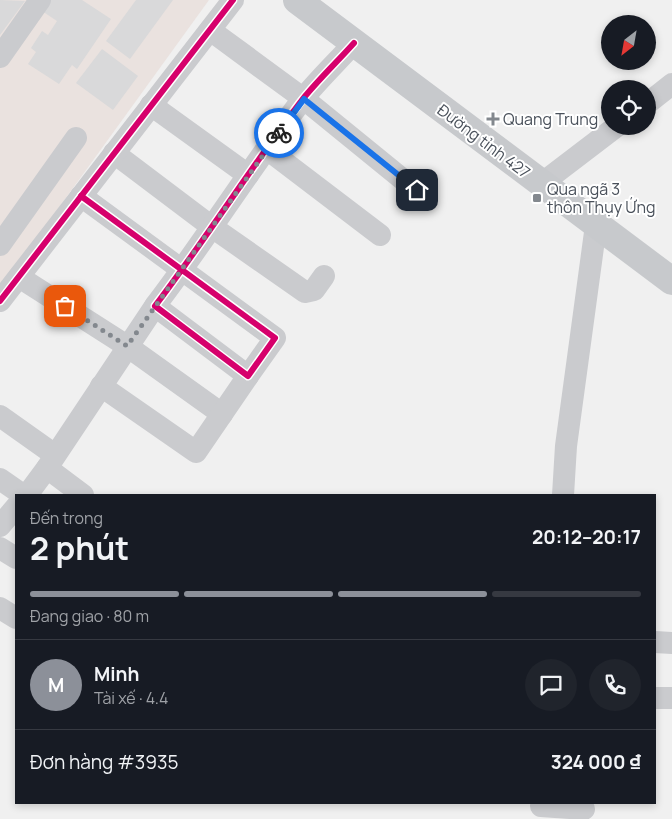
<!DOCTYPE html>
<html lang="vi">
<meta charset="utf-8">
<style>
:root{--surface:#171b24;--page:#20242c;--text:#f1f3f6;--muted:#9ea1a6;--line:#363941;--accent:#8c9099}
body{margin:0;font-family:Manrope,sans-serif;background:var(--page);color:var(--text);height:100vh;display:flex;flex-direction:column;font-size:19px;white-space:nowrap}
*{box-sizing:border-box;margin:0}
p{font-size:16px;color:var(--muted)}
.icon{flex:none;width:28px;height:28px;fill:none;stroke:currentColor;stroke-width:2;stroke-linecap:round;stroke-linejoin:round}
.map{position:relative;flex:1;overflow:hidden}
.drawer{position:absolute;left:15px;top:494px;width:641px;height:310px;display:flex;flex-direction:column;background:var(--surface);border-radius:0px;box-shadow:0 2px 8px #0003}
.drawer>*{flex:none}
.needle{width:32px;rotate:211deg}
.controls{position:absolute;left:601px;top:15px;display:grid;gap:10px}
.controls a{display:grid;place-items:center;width:55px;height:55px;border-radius:50%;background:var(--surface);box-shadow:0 2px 8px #0003;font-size:25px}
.pin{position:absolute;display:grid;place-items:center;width:42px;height:42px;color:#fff;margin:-21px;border-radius:10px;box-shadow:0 2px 8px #0006}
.courier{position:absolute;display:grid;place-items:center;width:50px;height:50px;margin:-25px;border:4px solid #1a73e8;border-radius:50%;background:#fff;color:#222;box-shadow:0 1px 6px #0007}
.head em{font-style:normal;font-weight:700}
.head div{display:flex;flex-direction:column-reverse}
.head{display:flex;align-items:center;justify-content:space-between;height:85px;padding:0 15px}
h1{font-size:32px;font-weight:700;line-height:38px}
.bar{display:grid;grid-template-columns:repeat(4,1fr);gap:8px 5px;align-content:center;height:60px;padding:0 15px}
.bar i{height:6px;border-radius:4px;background:var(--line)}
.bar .current{background:var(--accent)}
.bar p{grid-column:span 4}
.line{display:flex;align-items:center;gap:12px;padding:0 15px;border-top:1px solid var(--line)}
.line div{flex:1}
.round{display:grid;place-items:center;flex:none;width:52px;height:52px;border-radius:26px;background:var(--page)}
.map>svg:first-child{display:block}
.medical{fill:#eae2df}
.building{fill:#d9d9da}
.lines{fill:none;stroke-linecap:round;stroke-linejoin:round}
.minor{stroke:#cacbce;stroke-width:22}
.major{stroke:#c7c9cc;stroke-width:28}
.cycleway-casing{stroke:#fff;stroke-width:9}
.cycleway{stroke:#d6006c;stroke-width:6}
.done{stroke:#83888e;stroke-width:5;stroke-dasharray:0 9}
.route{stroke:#1a73e8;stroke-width:6}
.poi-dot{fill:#83888e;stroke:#fff;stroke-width:2}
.labels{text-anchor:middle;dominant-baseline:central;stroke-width:4;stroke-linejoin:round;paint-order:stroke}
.poi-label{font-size:16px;fill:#49505a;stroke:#fff;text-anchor:start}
.street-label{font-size:16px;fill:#49505a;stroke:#fff}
</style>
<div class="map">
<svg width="672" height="819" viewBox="0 0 672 819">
<rect width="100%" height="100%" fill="#f0f0f0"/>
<!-- medical -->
<polygon class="medical" points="0,0 209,0 0,289"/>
<!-- building -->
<g class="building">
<polygon points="0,0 25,1 0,35"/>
<polygon points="49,0 82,0 111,19 77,69 72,65 59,84 28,64 36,52 31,48 42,31 48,35 57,21 42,11"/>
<polygon points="136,0 173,0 130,59 106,41"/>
<polygon points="102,49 138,76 113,110 76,83"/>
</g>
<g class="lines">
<!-- minor -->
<g class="minor">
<polyline points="210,30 304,99 417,191"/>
<polyline points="0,57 40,0"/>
<polyline points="648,103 672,84"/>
<polyline points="151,105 248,175"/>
<polyline points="267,149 380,235"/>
<polyline points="114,153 212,227 305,292 314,290 324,276"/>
<polyline points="541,184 617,126"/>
<path d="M81 196 275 338 248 376 155 306C206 239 251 167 302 100 318 80 337 62 354 43"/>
<polyline points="0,245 76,138"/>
<polyline points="19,277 127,346 222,414"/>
<polyline points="0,301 233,0"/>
<polyline points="101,386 196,452 248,376"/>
<polyline points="0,416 55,455"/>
<polyline points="47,468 83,495"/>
<polyline points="0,479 23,495"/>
<polyline points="27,495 47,468 155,306"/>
<polyline points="563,495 566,446 596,225"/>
<polyline points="0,526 16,507"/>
<polyline points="0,548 16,558"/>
<polyline points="0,608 16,618"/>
<polyline points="655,642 672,643"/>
<polyline points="655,698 672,698"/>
<polyline points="541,806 584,809"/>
</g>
<!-- major -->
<polyline class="major" points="297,0 672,281"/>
<!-- cycleway casing -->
<g class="cycleway-casing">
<g id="cycleway">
<path d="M81 196 275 338 248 376 155 306C206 239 251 167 302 100 318 80 337 62 354 43"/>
<polyline points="0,301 233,0"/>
</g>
</g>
<!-- cycleway -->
<use href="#cycleway" class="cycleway"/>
</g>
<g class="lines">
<!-- done -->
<polyline class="done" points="65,306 127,346 279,133"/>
<!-- route -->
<polyline class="route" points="279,133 304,99 417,190"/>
</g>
<!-- markers -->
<g class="poi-dot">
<path d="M490.5 111.5h5v5h5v5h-5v5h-5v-5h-5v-5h5z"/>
<rect x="532" y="193" width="10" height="10" rx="2.5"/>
</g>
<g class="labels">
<!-- poi labels -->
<g class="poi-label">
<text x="503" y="119">Quang Trung</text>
<text x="547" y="189">Qua ngã 3<tspan x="547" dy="18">thôn Thụy Ứng</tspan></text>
</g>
<!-- street labels -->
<g class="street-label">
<text transform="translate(484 141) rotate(37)">Đường tỉnh 427</text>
</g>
</g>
</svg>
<div class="controls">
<a><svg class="needle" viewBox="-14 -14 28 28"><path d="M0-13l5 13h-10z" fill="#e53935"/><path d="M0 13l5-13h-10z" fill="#9ea1a6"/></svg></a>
<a><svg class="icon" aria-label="locate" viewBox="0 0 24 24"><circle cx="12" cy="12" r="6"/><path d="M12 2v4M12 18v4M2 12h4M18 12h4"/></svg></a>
</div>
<div class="pin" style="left:65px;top:306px;background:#ea580c"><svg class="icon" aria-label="bag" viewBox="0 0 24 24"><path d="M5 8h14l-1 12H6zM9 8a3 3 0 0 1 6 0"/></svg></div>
<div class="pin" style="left:417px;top:190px;background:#1f2937"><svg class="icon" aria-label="home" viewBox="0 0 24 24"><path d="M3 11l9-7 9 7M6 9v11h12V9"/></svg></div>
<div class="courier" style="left:279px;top:133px"><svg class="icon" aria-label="bike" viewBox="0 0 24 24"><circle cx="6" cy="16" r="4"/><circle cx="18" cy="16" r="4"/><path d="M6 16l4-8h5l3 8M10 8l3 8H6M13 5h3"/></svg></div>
<section class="drawer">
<div class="head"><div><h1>2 phút</h1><p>Đến trong</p></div><em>20:12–20:17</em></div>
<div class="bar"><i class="current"></i><i class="current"></i><i class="current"></i><i></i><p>Đang giao · 80 m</p></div>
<div class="line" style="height:90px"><b class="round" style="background:var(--accent);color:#fff">M</b><div><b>Minh</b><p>Tài xế · 4.4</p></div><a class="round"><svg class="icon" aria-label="chat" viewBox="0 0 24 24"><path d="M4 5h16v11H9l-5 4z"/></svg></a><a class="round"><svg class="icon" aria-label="phone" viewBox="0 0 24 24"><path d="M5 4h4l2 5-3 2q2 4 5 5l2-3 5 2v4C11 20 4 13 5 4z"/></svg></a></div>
<div class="line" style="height:65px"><div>Đơn hàng #3935</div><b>324 000 ₫</b></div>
</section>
</div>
